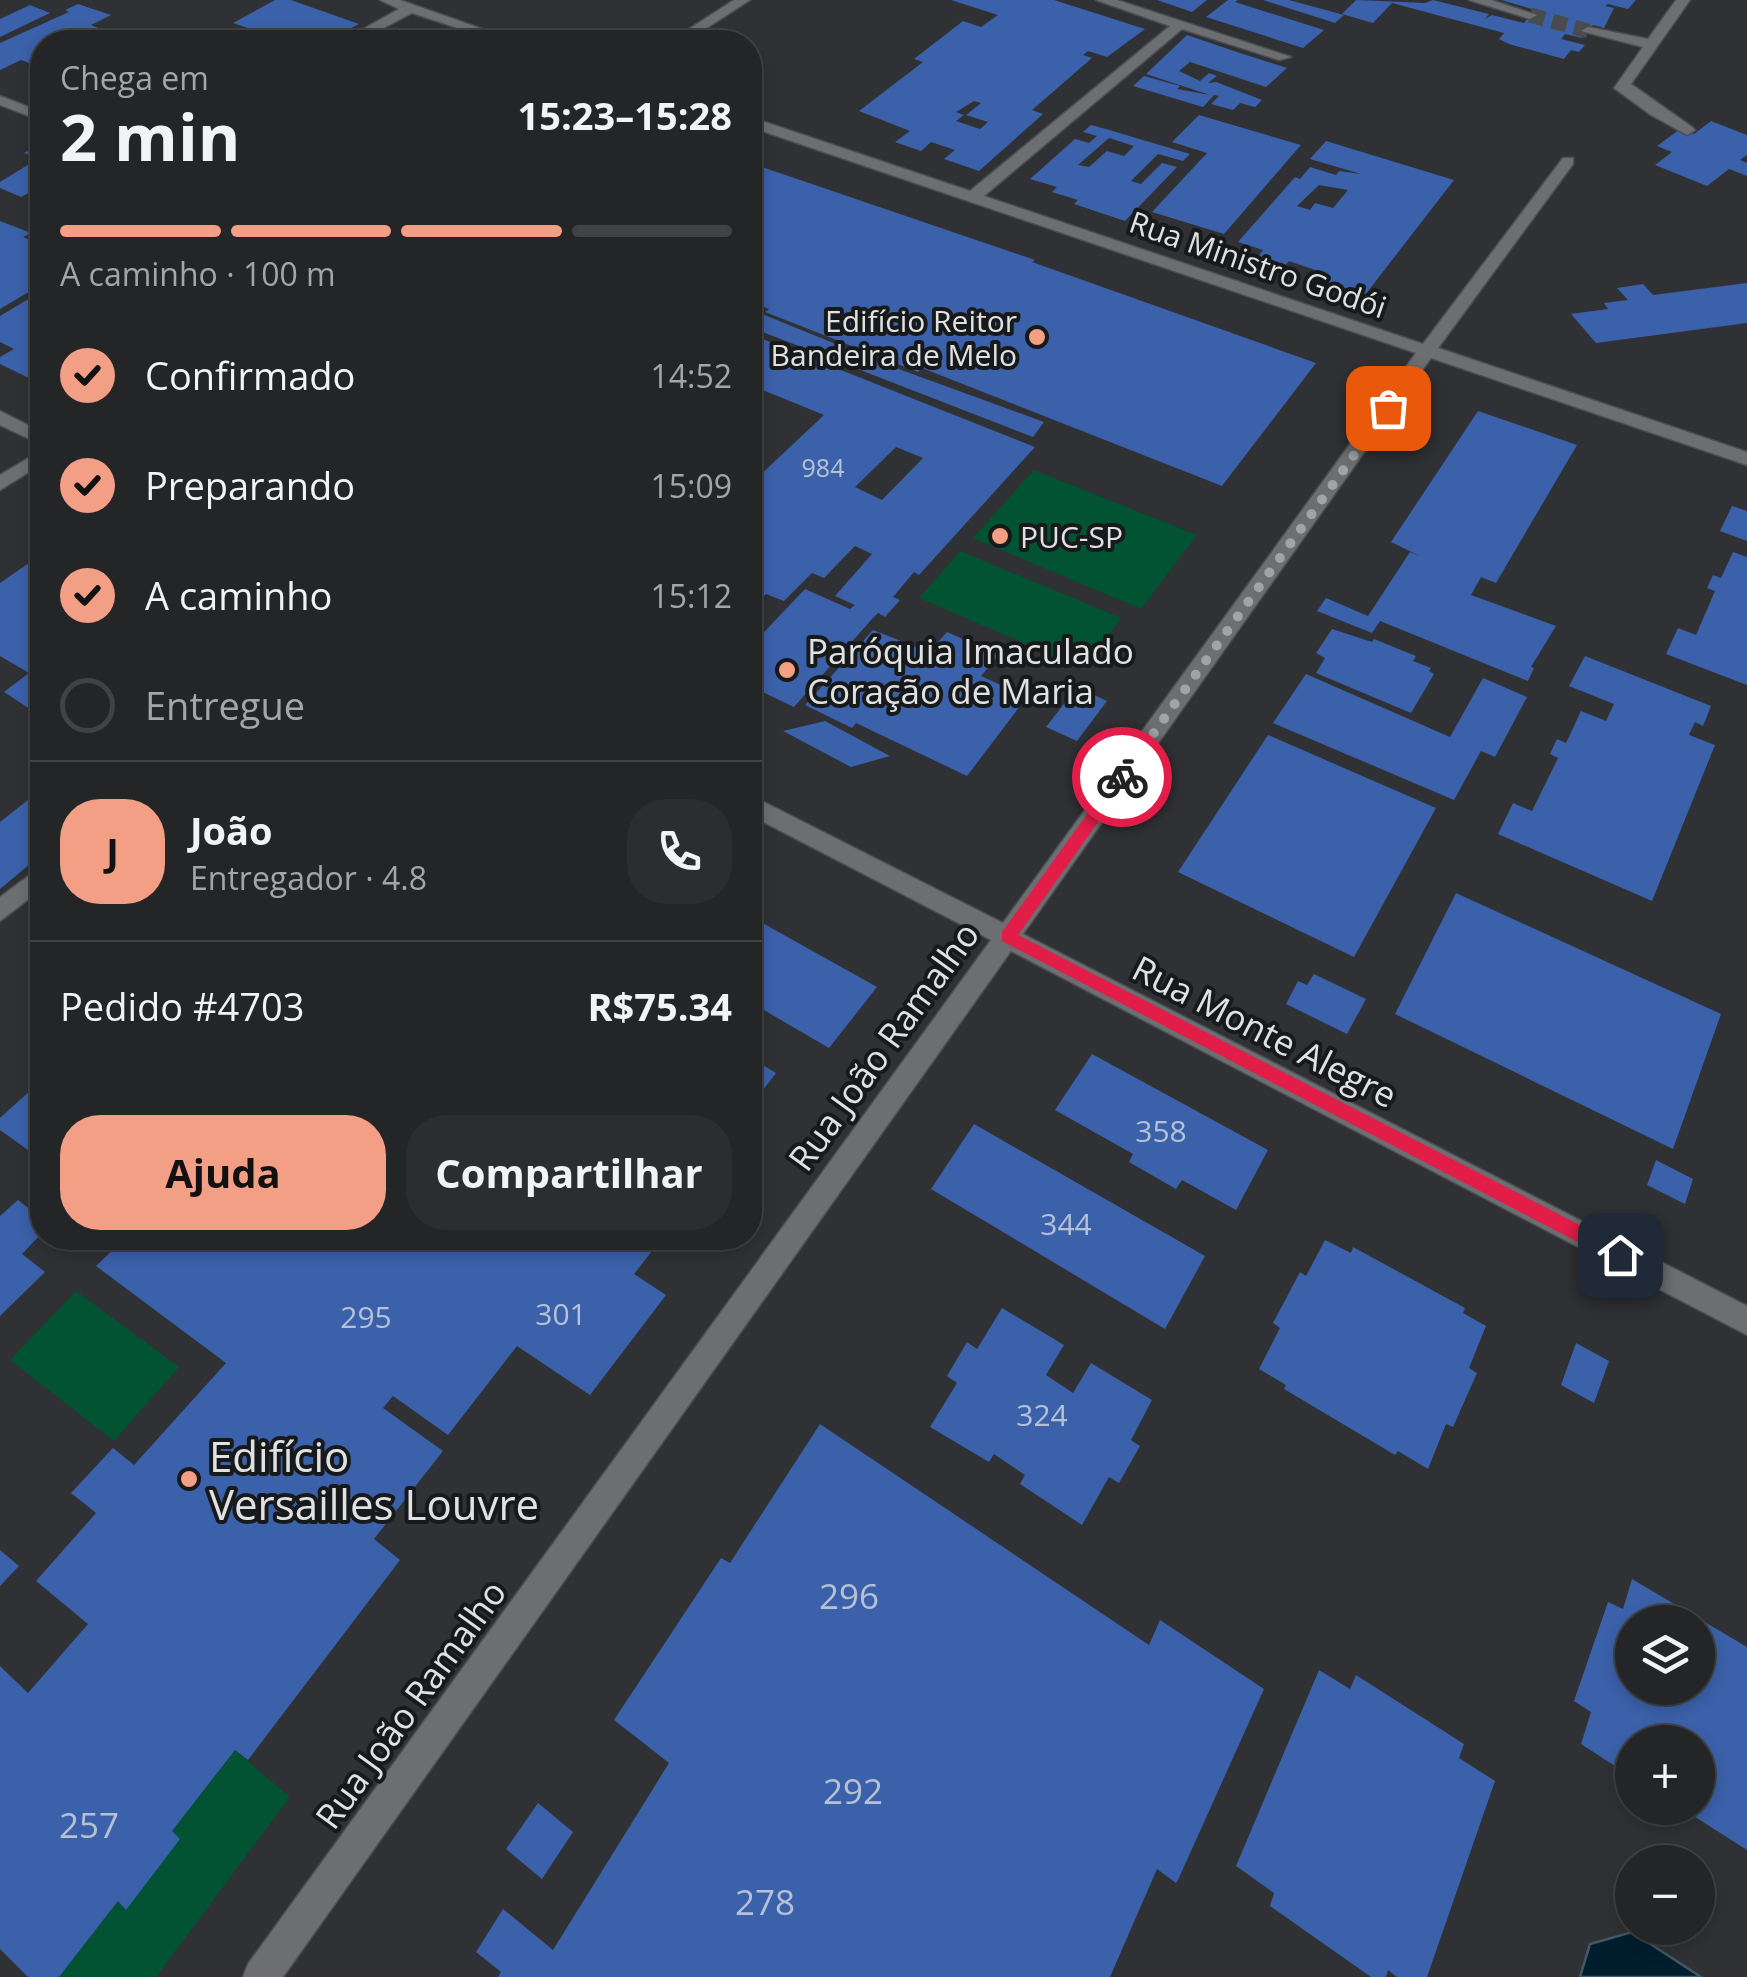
<!DOCTYPE html>
<html lang="pt">
<meta charset="utf-8">
<style>
:root{--surface:#232527;--page:#2b2d2f;--text:#f1f3f6;--muted:#a3a5a7;--line:#404244;--accent:#f39f85}
body{margin:0;font-family:"Open Sans",sans-serif;background:var(--page);color:var(--text);height:100vh;display:flex;flex-direction:column;font-size:38px;white-space:nowrap}
*{box-sizing:border-box;margin:0}
p{font-size:32px;color:var(--muted)}
.icon{flex:none;width:55px;height:55px;fill:none;stroke:currentColor;stroke-width:2;stroke-linecap:round;stroke-linejoin:round}
.map{position:relative;flex:1;overflow:hidden}
.side{position:absolute;left:30px;top:30px;width:732px;height:1220px;display:flex;flex-direction:column;background:var(--surface);border-radius:40px;box-shadow:0 5px 15px #0003,0 0 0 2px var(--line)}
.side>*{flex:none}
.fabs{position:absolute;left:1615px;top:1605px;display:grid;gap:20px}
.fabs a{display:grid;place-items:center;width:100px;height:100px;border-radius:50%;background:var(--surface);box-shadow:0 5px 15px #0003,0 0 0 2px var(--line);font-size:50px}
.pin{position:absolute;display:grid;place-items:center;width:85px;height:85px;color:#fff;margin:-42px;border-radius:20px;box-shadow:0 5px 15px #0006}
.courier{position:absolute;display:grid;place-items:center;width:100px;height:100px;margin:-50px;border:8px solid #e11d48;border-radius:50%;background:#fff;color:#222;box-shadow:0 2px 12px #0007}
.headline em{font-style:normal;font-weight:700}
.headline div{display:flex;flex-direction:column-reverse}
.headline{display:flex;align-items:center;justify-content:space-between;height:170px;padding:0 30px}
h1{font-size:65px;font-weight:700;line-height:75px}
.bar{display:grid;grid-template-columns:repeat(4,1fr);gap:15px 10px;align-content:center;height:120px;padding:0 30px}
.bar i{height:12px;border-radius:8px;background:var(--line)}
.bar .selected{background:var(--accent)}
.bar p{grid-column:span 4}
.line{display:flex;align-items:center;gap:25px;padding:0 30px;border-top:2px solid var(--line)}
.line div{flex:1}
.round{display:grid;place-items:center;flex:none;width:105px;height:105px;border-radius:40px;background:var(--page)}
ol{padding:0 30px;list-style:none}
li{display:flex;align-items:center;gap:30px;height:110px}
li p{margin-inline-start:auto}
li .icon{padding:10px;border-radius:50%;background:var(--accent);color:#111;stroke-width:4}
li:last-child{color:var(--muted)}
li i{width:55px;height:55px;border:5px solid var(--line);border-radius:50%}
.primary-button{display:flex;gap:20px;margin-top:auto;padding:20px 30px}
.primary-button a{flex:1;height:115px;border-radius:40px;background:var(--accent);color:#111;font-size:40px;font-weight:700;line-height:115px;text-align:center}
.primary-button a+a{background:var(--page);color:var(--text)}
.map>svg:first-child{display:block}
.green{fill:#015333}
.water{fill:#001e2e;stroke:#435864;stroke-width:2.5}
.building{fill:#3b61aa;fill-rule:evenodd}
.lines{fill:none;stroke-linecap:round;stroke-linejoin:round}
.minor-tunnel{stroke:#494b4e;stroke-width:15;stroke-dasharray:15 8;stroke-linecap:butt}
.minor-casing{stroke:#4b4d50;stroke-width:3}
.minor{fill:#6c6e72;fill-rule:evenodd}
.route{fill:#e11d48}
.done{stroke:#a1a3a6;stroke-width:10;stroke-dasharray:0 18}
.poi-dot{fill:#f39f85;stroke:#18191a;stroke-width:4}
.labels{text-anchor:middle;dominant-baseline:central;stroke-width:8;stroke-linejoin:round;paint-order:stroke}
.far-number-label{font-size:25px;fill:#b6c1d5}
.far-street-label{font-size:30px;fill:#dfe1e3;stroke:#18191a}
.far-poi-label{font-size:30px;fill:#dfe1e3;stroke:#18191a;text-anchor:end}
.number-label{font-size:30px;fill:#b6c1d5}
.poi-label{font-size:35px;fill:#dfe1e3;stroke:#18191a;text-anchor:start}
.street-label{font-size:35px;fill:#dfe1e3;stroke:#18191a}
.near-number-label{font-size:35px;fill:#b6c1d5}
.near-poi-label{font-size:42px;fill:#dfe1e3;stroke:#18191a;text-anchor:start}
</style>
<div class="map">
<svg width="1747" height="1977" viewBox="0 0 1747 1977">
<rect width="100%" height="100%" fill="#2f3134"/>
<!-- green -->
<g class="green">
<polygon points="1034,470 1197,535 1141,609 973,538"/>
<polygon points="960,551 1121,618 1084,669 919,598"/>
<polygon points="76,1291 179,1367 114,1441 10,1360"/>
<polygon points="235,1750 290,1797 156,1977 59,1977 118,1901 126,1909 172,1831"/>
</g>
<!-- water -->
<polygon class="water" points="1632,1932 1701,1977 1580,1977 1590,1944"/>
<!-- building -->
<g class="building">
<polygon points="275,0 291,0 359,24 325,42 288,42 233,23"/>
<path d="M951 0H1054L1145 29 1107 57 1088 51 1083 55 1092 58 1032 110 1043 114 979 171 944 159 955 150 931 142 921 151 895 142 910 131 859 111 923 62 914 59 963 21 981 27 998 15ZM974 101 981 103 966 115 988 122 980 129 956 121 964 115 956 112Z"/>
<polygon points="1157,0 1207,0 1192,12"/>
<polygon points="1228,0 1238,0 1235,2 1324,30 1303,48 1206,17"/>
<polygon points="1263,0 1289,0 1344,15 1335,23"/>
<polygon points="1356,0 1425,3 1433,0 1489,14 1485,19 1492,15 1524,23 1535,10 1501,0 1636,0 1628,9 1608,4 1605,6 1614,8 1604,28 1593,25 1582,38 1565,34 1561,39 1585,45 1579,52 1571,50 1564,59 1509,44 1499,39 1504,33 1392,3 1373,23 1342,14"/>
<polygon points="78,4 111,15 91,25 120,37 109,42 42,42 42,68 21,60 0,70 0,43 69,12 65,10"/>
<polygon points="30,5 50,13 0,37 0,19"/>
<polygon points="1187,35 1234,51 1287,68 1266,87 1190,62 1179,71 1200,81 1209,73 1217,76 1208,83 1216,82 1262,100 1255,107 1240,103 1233,110 1211,104 1219,96 1214,95 1203,107 1133,86 1144,76 1180,86 1177,89 1210,95 1146,74"/>
<polygon points="1199,115 1301,145 1224,234 1152,212 1207,153 1172,142"/>
<polygon points="1711,121 1747,135 1747,155 1740,160 1747,163 1747,176 1729,169 1707,186 1655,165 1672,152 1657,146 1680,129 1694,134"/>
<path d="M1091 125 1106 129 1190 154 1183 161 1158 154 1131 181 1141 184 1162 163 1177 167 1125 221 1074 204 1078 200 1052 192 1057 187 1030 179 1075 139 1089 143 1097 136 1083 132ZM1109 138 1134 146 1124 156 1107 151 1089 167 1078 165Z"/>
<path d="M1326 141 1454 180 1365 295 1310 276 1315 270 1289 261 1280 272 1252 264 1263 250 1238 242 1295 177 1300 179 1310 167 1336 175 1339 171 1361 174 1310 159ZM1319 185 1348 190 1333 208 1315 203 1310 210 1297 206Z"/>
<polygon points="42,143 42,192 36,189 21,197 0,188 0,182 39,158 24,153"/>
<polygon points="750,163 1035,260 1032,262 1316,363 1222,486 922,368 918,372 765,312 769,309 750,301"/>
<polygon points="0,221 31,233 23,237 36,243 42,240 42,249 28,254 42,261 42,289 37,287 0,309"/>
<polygon points="1747,283 1747,323 1596,343 1571,314 1608,309 1604,303 1628,300 1617,288 1643,284 1653,295"/>
<polygon points="42,291 42,373 33,380 0,364 0,357 14,349 0,342 0,316"/>
<polygon points="750,309 885,364 1044,422 1033,437 750,327"/>
<path d="M750 334 1035 447 919 575 914 572 893 597 900 600 885 617 878 613 872 619 794 707 750 686V647L805 589 850 609 855 605 835 596 872 554 855 546 824 578 812 573 784 601 766 594 750 610V475L757 478 824 415 750 385ZM896 447 923 458 882 500 855 487Z"/>
<polygon points="1478,411 1577,445 1496,583 1481,577 1471,595 1556,626 1531,667 1534,668 1528,681 1380,621 1372,633 1317,611 1326,598 1368,616 1410,552 1420,556 1391,542"/>
<polygon points="1732,506 1747,511 1747,541 1720,531"/>
<polygon points="1733,552 1747,557 1747,685 1666,654 1678,628 1696,635 1715,591 1707,588 1713,575 1721,578"/>
<polygon points="42,554 42,717 4,692 29,673 0,656 0,583"/>
<polygon points="1332,629 1372,642 1374,639 1416,656 1413,661 1431,668 1429,671 1434,674 1411,713 1316,673 1325,658 1316,653"/>
<polygon points="873,630 929,652 947,632 999,655 981,676 1027,697 967,776 856,723 852,728 805,705"/>
<polygon points="1585,656 1711,706 1703,726 1695,722 1689,735 1715,745 1652,901 1498,834 1513,803 1532,811 1558,758 1550,754 1557,739 1566,743 1581,711 1606,721 1614,704 1569,686"/>
<polygon points="1306,674 1450,737 1483,678 1527,697 1495,757 1481,751 1454,800 1273,723"/>
<polygon points="1077,687 1107,701 1077,741 1046,727"/>
<polygon points="825,721 890,756 851,767 783,731"/>
<polygon points="1268,735 1436,808 1354,957 1178,872"/>
<polygon points="42,789 42,854 0,889 0,822"/>
<polygon points="1456,893 1721,1014 1673,1149 1395,1014"/>
<polygon points="750,916 877,987 829,1048 750,1002"/>
<polygon points="1314,974 1366,999 1347,1034 1286,1004 1298,981 1307,985"/>
<polygon points="1092,1054 1268,1150 1236,1210 1182,1180 1176,1189 1129,1162 1133,1154 1055,1110"/>
<polygon points="750,1057 776,1073 750,1107"/>
<polygon points="42,1080 42,1160 0,1130 0,1118"/>
<polygon points="974,1124 1205,1256 1165,1329 931,1189"/>
<polygon points="1656,1160 1693,1179 1685,1204 1647,1185"/>
<polygon points="18,1200 42,1219 42,1233 22,1254 45,1272 0,1316 0,1216"/>
<polygon points="125,1238 668,1238 663,1243 660,1241 634,1274 666,1295 590,1395 517,1346 448,1435 393,1396 383,1408 443,1451 374,1539 400,1560 248,1760 235,1750 172,1831 180,1839 126,1910 118,1901 59,1977 28,1977 0,1949 0,1666 28,1693 88,1624 36,1581 96,1513 71,1493 113,1448 134,1465 226,1363 96,1266"/>
<polygon points="1325,1240 1351,1253 1353,1247 1465,1308 1463,1313 1486,1326 1469,1368 1477,1373 1453,1427 1446,1424 1428,1469 1398,1451 1395,1455 1284,1389 1286,1385 1259,1369 1280,1328 1273,1323 1300,1272 1306,1276"/>
<polygon points="1002,1308 1064,1345 1046,1375 1073,1393 1091,1363 1152,1400 1131,1440 1140,1446 1119,1483 1109,1477 1082,1525 1020,1484 1025,1475 994,1454 989,1462 930,1427 957,1383 947,1376 967,1342 977,1349"/>
<polygon points="1576,1343 1609,1361 1594,1403 1561,1385"/>
<polygon points="820,1424 1149,1645 1160,1620 1264,1689 1178,1880 1176,1883 1157,1869 1110,1977 498,1977 501,1972 476,1952 503,1909 553,1950 669,1763 614,1720 721,1558 730,1563"/>
<polygon points="0,1550 19,1566 0,1586"/>
<path d="M1632 1579 1747 1647V1850L1681 1808H1698V1742H1632V1777L1581 1744 1591 1712 1574 1701 1608 1602 1623 1609ZM1632 1622H1698V1688H1632Z"/>
<polygon points="1319,1670 1350,1689 1356,1675 1464,1744 1459,1758 1495,1781 1427,1977 1397,1977 1388,1970 1386,1977 1371,1977 1270,1906 1274,1893 1236,1866"/>
<polygon points="538,1803 573,1832 542,1879 506,1849"/>
</g>
<g class="lines">
<!-- minor-tunnel -->
<polyline class="minor-tunnel" points="1530,15 1588,31"/>
<!-- minor casing -->
<g class="minor-casing">
<g id="minor">
<polygon points="380,0 400,0 519,42 500,42 412,13 357,42 340,42 399,9"/>
<polygon points="734,0 750,0 685,42 669,42"/>
<polygon points="1096,0 1117,0 1291,57 1279,60 1182,29 984,196 1423,344 1563,158 1573,158 1573,164 1438,348 1747,452 1747,465 1431,358 1023,934 1747,1306 1747,1335 1011,951 283,1977 243,1977 248,1964 991,940 750,815 750,795 1003,923 1416,353 750,127 750,117 970,191 1170,26"/>
<polygon points="1469,0 1491,0 1537,15 1530,19"/>
<polygon points="1676,0 1690,0 1631,84 1692,127 1695,130 1687,135 1651,115 1614,88 1643,47 1581,31 1588,27 1648,39"/>
<polygon points="0,96 42,112 42,121 0,105"/>
<polygon points="0,411 42,432 42,445 0,425"/>
<polygon points="42,450 42,464 0,490 0,475"/>
<polygon points="42,866 42,889 0,921 0,897"/>
</g>
</g>
<!-- minor -->
<use href="#minor" class="minor"/>
</g>
<!-- route -->
<polygon class="route" points="1122,771 1127,773 1127,781 1018,935 1626,1249 1626,1261 1614,1261 1002,941 1002,932 1117,773"/>
<g class="lines">
<!-- done -->
<polyline class="done" points="1122,777 1388,408"/>
</g>
<!-- markers -->
<g class="poi-dot">
<circle cx="1037" cy="337" r="10"/>
<circle cx="1000" cy="536" r="10"/>
<circle cx="787" cy="670" r="10"/>
<circle cx="189" cy="1479" r="10"/>
</g>
<g class="labels">
<!-- far-number labels -->
<g class="far-number-label">
<text x="823" y="467">984</text>
</g>
<!-- far-street labels -->
<g class="far-street-label">
<text transform="translate(1258 264) rotate(19)">Rua Ministro Godói</text>
</g>
<!-- far-poi labels -->
<g class="far-poi-label">
<text x="1017" y="320">Edifício Reitor<tspan x="1017" dy="34">Bandeira de Melo</tspan></text>
<text x="1020" y="536" text-anchor="start">PUC-SP</text>
</g>
<!-- number labels -->
<g class="number-label">
<text x="1161" y="1130">358</text>
<text x="1066" y="1223">344</text>
<text x="561" y="1313">301</text>
<text x="366" y="1316">295</text>
<text x="1042" y="1414">324</text>
</g>
<!-- poi labels -->
<g class="poi-label">
<text x="807" y="650">Paróquia Imaculado<tspan x="807" dy="40">Coração de Maria</tspan></text>
</g>
<!-- street labels -->
<g class="street-label">
<text transform="translate(1265 1031) rotate(27)">Rua Monte Alegre</text>
<text transform="translate(883 1046) rotate(-54)">Rua João Ramalho</text>
<text transform="translate(410 1704) rotate(-54)">Rua João Ramalho</text>
</g>
<!-- near-number labels -->
<g class="near-number-label">
<text x="849" y="1595">296</text>
<text x="853" y="1790">292</text>
<text x="89" y="1824">257</text>
<text x="765" y="1901">278</text>
</g>
<!-- near-poi labels -->
<g class="near-poi-label">
<text x="209" y="1455">Edifício<tspan x="209" dy="48">Versailles Louvre</tspan></text>
</g>
</g>
</svg>
<div class="fabs">
<a><svg class="icon" aria-label="layers" viewBox="0 0 24 24"><path d="M12 4l9 5-9 5-9-5zM3 14l9 5 9-5"/></svg></a>
<a>+</a>
<a>−</a>
</div>
<div class="pin" style="left:1388px;top:408px;background:#ea580c"><svg class="icon" aria-label="bag" viewBox="0 0 24 24"><path d="M5 8h14l-1 12H6zM9 8a3 3 0 0 1 6 0"/></svg></div>
<div class="pin" style="left:1620px;top:1255px;background:#1f2937"><svg class="icon" aria-label="home" viewBox="0 0 24 24"><path d="M3 11l9-7 9 7M6 9v11h12V9"/></svg></div>
<div class="courier" style="left:1122px;top:777px"><svg class="icon" aria-label="bike" viewBox="0 0 24 24"><circle cx="6" cy="16" r="4"/><circle cx="18" cy="16" r="4"/><path d="M6 16l4-8h5l3 8M10 8l3 8H6M13 5h3"/></svg></div>
<section class="side">
<div class="headline"><div><h1>2 min</h1><p>Chega em</p></div><em>15:23–15:28</em></div>
<div class="bar"><i class="selected"></i><i class="selected"></i><i class="selected"></i><i></i><p>A caminho · 100 m</p></div>
<ol>
<li><svg class="icon" aria-label="check" viewBox="0 0 24 24"><path d="M5 12l5 5 9-10"/></svg>Confirmado<p>14:52</p></li>
<li><svg class="icon" aria-label="check" viewBox="0 0 24 24"><path d="M5 12l5 5 9-10"/></svg>Preparando<p>15:09</p></li>
<li><svg class="icon" aria-label="check" viewBox="0 0 24 24"><path d="M5 12l5 5 9-10"/></svg>A caminho<p>15:12</p></li>
<li><i></i>Entregue</li>
</ol>
<div class="line" style="height:180px"><b class="round" style="background:var(--accent);color:#111">J</b><div><b>João</b><p>Entregador · 4.8</p></div><a class="round"><svg class="icon" aria-label="phone" viewBox="0 0 24 24"><path d="M5 4h4l2 5-3 2q2 4 5 5l2-3 5 2v4C11 20 4 13 5 4z"/></svg></a></div>
<div class="line" style="height:130px"><div>Pedido #4703</div><b>R$75.34</b></div>
<div class="primary-button"><a>Ajuda</a><a>Compartilhar</a></div>
</section>
</div>
